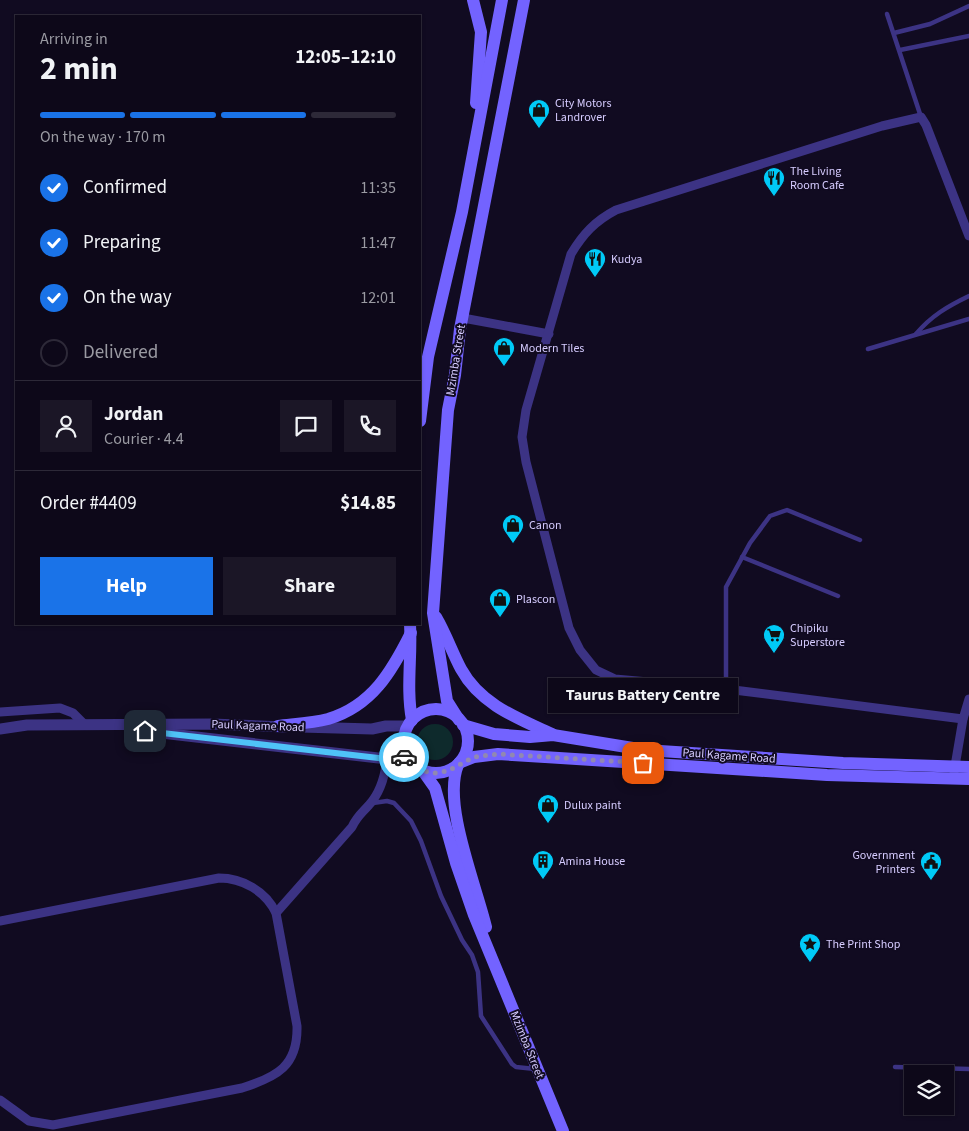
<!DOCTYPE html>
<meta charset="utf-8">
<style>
:root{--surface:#0d0819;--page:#1b1626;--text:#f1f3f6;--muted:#9a9aa2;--line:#2d2938;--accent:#1a73e8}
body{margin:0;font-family:"Source Sans 3",sans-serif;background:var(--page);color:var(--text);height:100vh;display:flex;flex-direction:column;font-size:19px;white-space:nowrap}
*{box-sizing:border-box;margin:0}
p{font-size:16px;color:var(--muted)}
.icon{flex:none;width:28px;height:28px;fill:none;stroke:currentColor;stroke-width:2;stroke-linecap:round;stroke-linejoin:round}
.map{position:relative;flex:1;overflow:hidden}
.drawer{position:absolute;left:15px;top:15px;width:406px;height:610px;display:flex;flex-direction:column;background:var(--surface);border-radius:0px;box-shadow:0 1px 4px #0004,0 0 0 1px var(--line)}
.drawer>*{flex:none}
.buttons{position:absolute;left:904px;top:1065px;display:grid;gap:10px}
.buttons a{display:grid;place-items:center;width:50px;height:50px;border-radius:0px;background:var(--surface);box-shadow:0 1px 4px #0004,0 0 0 1px var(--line);font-size:25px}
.pin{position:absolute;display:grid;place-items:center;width:42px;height:42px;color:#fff;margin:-21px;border-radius:10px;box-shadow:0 2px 8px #0006}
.courier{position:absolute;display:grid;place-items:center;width:50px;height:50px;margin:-25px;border:4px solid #4fc3f7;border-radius:50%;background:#fff;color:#222;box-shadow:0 1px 6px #0007}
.bubble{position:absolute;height:35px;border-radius:0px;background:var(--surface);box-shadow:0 1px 4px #0004,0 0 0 1px var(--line);font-size:16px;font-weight:700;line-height:35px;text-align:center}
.head em{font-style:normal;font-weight:700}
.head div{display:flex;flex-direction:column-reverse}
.head{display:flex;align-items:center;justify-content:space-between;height:85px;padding:0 25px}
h1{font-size:32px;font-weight:700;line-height:38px}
.bar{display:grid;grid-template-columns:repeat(4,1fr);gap:8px 5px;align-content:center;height:60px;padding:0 25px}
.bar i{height:6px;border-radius:4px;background:var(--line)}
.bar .active{background:var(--accent)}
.bar p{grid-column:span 4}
.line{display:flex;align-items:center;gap:12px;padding:0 25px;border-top:1px solid var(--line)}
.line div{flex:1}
.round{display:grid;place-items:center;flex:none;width:52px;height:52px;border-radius:0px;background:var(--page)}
ol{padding:0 25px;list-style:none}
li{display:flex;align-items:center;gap:15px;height:55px}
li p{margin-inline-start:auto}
li .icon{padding:5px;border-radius:50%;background:var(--accent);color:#fff;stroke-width:4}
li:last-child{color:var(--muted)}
li i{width:28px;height:28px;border:2px solid var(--line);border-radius:50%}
.action{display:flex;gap:10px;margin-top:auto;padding:10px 25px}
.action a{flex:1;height:58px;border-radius:0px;background:var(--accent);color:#fff;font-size:20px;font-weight:700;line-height:58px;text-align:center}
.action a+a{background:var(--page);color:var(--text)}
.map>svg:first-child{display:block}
.green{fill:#0e2a2c}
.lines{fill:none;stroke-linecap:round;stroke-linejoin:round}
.service{stroke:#3c3384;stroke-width:4.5}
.minor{stroke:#3c3384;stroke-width:9}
.tertiary{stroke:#3c3384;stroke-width:11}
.secondary{stroke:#7363ff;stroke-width:12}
.done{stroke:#9188b1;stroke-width:5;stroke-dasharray:0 9}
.route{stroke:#4fc3f7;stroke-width:6}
.labels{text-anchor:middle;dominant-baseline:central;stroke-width:4;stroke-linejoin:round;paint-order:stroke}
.poi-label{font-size:12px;fill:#d6ccff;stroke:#110b21;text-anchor:start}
.street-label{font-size:12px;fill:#d6ccff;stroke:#110b21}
</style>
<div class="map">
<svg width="969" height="1131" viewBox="0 0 969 1131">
<rect width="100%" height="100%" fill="#110b21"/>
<!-- green -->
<circle class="green" cx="435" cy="742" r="18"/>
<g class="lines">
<!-- service -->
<g class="service">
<polyline points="887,14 921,117"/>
<polyline points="894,33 930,24 969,6"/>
<polyline points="900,50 969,36"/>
<path d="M916 334C931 316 948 306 969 296"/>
<polyline points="868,349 969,319"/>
<polyline points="742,557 838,596"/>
<polyline points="726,689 726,587 750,543 770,516 787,510 860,540"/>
<polyline points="373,803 387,801 394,803 411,821 421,841 441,896 462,940 472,955 478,972 481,1016 512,1064 516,1067 535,1069"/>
<polyline points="895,1067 969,1069"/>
</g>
<!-- minor -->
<g class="minor">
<polyline points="463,318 549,334"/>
<polyline points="0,712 60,708 73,713 85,725"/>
<path d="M963 719 726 689 615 679 596 670 580 650 569 628 526 462 522 437 526 410 571 254C583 234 595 221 616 210L882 126 921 117 926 125 969 236"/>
<polyline points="954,772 963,719 969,699"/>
<path d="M276 913 352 827C357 816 362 813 369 805 381 792 385 776 387 759"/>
<path d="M0 921 219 878C242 878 266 891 276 913L297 1026C298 1066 277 1077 242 1088L53 1125 29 1121 0 1100"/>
</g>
<!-- tertiary -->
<g class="tertiary">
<polyline points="301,727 372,729 386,726 408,726"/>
<polyline points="0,729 27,725 212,724 285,727"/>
<polyline points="144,731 387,759 406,757 418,768"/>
</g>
<!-- secondary -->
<g class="secondary">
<polyline points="473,0 481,32 476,103"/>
<polyline points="420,421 428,357 462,212 502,0"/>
<path d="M436 617C446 634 452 652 461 669 480 704 517 718 552 734"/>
<path d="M410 624C412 656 406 688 412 720"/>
<circle cx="436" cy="741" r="32"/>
<polyline points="459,720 447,701 433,613 448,410 455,375 460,329 524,0"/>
<polyline points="463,725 494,734 530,737 553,735 645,750 843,763 969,767"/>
<path d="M278 726C294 724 312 723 328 719 372 706 392 671 411 633"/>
<polyline points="459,763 474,757 498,754 827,775 969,779"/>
<path d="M458 765C442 803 476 885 486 927"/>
<polyline points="423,771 435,788 456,863 474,915 563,1131"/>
</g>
</g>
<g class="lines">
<!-- done -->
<polyline class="done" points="404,757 423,771 435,773 448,771 474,757 498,754 643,763"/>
<!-- route -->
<polyline class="route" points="145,731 387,759 404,757"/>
</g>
<!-- icons -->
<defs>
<g id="shop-pin" transform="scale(1.125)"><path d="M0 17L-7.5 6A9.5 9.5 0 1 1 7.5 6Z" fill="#00caf7" stroke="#110b21"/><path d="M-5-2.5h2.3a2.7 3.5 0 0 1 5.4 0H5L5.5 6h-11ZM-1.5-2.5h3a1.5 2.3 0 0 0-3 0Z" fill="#111"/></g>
<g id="restaurant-pin" transform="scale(1.125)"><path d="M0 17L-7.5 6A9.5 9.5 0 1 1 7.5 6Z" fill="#00caf7" stroke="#110b21"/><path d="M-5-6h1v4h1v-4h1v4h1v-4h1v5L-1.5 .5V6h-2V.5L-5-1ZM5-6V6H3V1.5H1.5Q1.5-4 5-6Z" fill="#111"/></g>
<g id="supermarket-pin" transform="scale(1.125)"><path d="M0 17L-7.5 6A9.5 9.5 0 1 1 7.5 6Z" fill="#00caf7" stroke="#110b21"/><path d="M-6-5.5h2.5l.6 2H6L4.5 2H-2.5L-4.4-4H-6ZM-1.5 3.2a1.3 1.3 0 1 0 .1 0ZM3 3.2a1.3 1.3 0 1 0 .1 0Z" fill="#111"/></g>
<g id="building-pin" transform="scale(1.125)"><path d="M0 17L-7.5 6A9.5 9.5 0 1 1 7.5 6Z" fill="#00caf7" stroke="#110b21"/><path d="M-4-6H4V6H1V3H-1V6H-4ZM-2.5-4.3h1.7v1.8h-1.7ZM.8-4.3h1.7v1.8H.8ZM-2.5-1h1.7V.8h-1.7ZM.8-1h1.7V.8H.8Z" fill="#111"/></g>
<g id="civic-pin" transform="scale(1.125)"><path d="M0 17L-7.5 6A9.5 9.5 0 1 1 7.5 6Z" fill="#00caf7" stroke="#110b21"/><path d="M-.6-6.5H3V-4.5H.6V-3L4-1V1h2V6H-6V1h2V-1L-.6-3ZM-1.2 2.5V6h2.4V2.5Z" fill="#111"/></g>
<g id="sight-pin" transform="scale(1.125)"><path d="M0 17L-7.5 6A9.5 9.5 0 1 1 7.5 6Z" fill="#00caf7" stroke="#110b21"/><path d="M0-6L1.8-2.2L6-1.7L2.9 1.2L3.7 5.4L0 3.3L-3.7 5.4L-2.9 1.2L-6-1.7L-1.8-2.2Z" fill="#111"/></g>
</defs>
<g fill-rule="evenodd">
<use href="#shop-pin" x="539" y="110"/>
<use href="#restaurant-pin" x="774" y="178"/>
<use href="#restaurant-pin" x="595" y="259"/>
<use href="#shop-pin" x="504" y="348"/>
<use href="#shop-pin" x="513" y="525"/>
<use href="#shop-pin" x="500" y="599"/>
<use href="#supermarket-pin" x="774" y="635"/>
<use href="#shop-pin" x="548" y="805"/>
<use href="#building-pin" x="543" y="861"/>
<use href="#civic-pin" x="931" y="862"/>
<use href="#sight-pin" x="810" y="944"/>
</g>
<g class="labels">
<!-- poi labels -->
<g class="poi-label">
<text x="555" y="103">City Motors<tspan x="555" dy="14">Landrover</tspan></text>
<text x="790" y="171">The Living<tspan x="790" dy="14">Room Cafe</tspan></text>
<text x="611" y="259">Kudya</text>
<text x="520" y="348">Modern Tiles</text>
<text x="529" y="525">Canon</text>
<text x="516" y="599">Plascon</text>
<text x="790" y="628">Chipiku<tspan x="790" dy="14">Superstore</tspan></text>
<text x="564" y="805">Dulux paint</text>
<text x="915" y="855" text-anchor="end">Government<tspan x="915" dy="14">Printers</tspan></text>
<text x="559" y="861">Amina House</text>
<text x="826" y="944">The Print Shop</text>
</g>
<!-- street labels -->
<g class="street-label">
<text transform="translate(456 360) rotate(-81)">Mzimba Street</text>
<text transform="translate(258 726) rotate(2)">Paul Kagame Road</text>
<text transform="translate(729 756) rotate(4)">Paul Kagame Road</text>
<text transform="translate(527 1045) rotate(68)">Mzimba Street</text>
</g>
</g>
</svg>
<div class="buttons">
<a><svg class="icon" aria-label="layers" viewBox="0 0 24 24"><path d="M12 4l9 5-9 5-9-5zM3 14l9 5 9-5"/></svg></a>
</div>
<div class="pin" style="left:643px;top:763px;background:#ea580c"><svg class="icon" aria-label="bag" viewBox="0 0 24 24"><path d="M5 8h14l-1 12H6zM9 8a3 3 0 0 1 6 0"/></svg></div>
<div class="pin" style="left:145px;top:731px;background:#1f2937"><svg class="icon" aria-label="home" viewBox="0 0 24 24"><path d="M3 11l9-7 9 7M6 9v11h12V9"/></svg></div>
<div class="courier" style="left:404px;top:757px"><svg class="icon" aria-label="car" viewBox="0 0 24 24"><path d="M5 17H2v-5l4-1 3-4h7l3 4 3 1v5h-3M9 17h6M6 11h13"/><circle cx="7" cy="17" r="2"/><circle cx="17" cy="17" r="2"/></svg></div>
<div class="bubble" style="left:548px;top:678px;width:190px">Taurus Battery Centre</div>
<section class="drawer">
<div class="head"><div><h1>2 min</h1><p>Arriving in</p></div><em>12:05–12:10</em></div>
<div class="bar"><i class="active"></i><i class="active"></i><i class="active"></i><i></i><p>On the way · 170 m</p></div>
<ol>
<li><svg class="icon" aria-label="check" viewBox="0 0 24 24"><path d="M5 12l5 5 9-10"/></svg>Confirmed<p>11:35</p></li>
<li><svg class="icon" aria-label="check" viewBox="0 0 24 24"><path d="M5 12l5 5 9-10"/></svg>Preparing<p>11:47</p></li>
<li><svg class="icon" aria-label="check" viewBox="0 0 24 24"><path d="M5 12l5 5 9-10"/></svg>On the way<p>12:01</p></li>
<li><i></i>Delivered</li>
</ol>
<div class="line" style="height:90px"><a class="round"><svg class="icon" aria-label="person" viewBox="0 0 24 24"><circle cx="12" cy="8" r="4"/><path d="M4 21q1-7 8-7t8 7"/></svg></a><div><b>Jordan</b><p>Courier · 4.4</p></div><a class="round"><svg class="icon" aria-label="chat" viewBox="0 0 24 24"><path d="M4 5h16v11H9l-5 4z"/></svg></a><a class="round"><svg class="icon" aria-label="phone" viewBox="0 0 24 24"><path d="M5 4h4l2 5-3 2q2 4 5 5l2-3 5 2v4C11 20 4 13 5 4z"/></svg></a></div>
<div class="line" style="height:65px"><div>Order #4409</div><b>$14.85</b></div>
<div class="action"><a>Help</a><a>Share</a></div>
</section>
</div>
